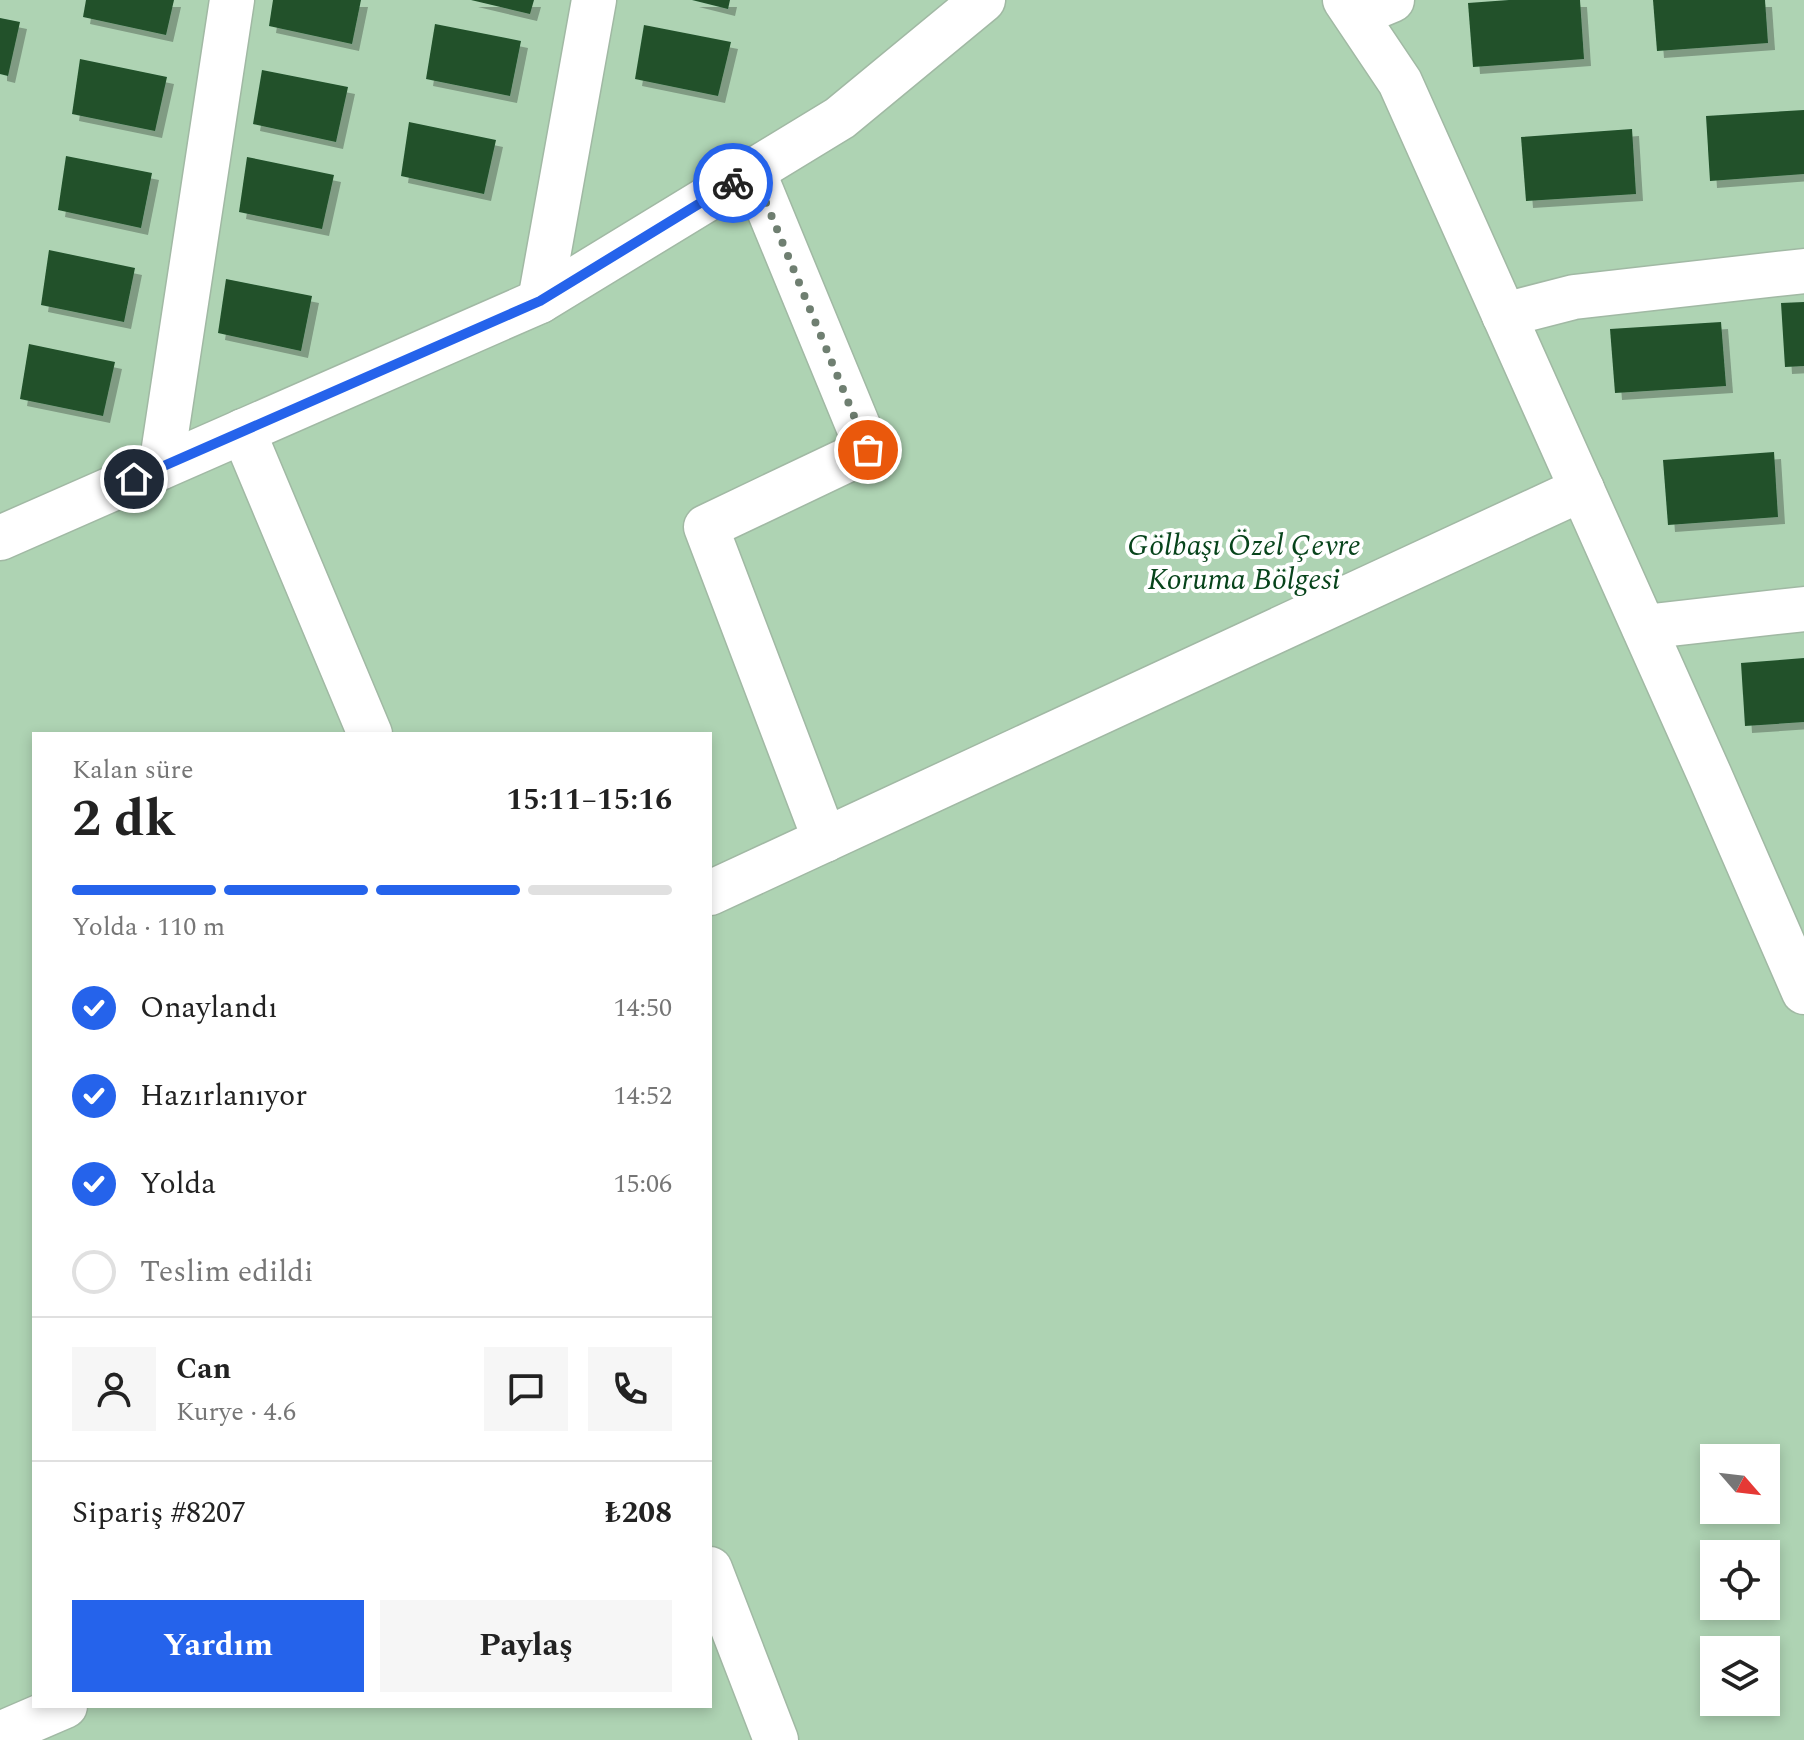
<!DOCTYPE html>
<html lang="tr">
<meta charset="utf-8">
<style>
:root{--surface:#fff;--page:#f6f6f6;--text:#222;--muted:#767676;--line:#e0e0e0;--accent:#2563eb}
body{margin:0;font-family:Spectral,serif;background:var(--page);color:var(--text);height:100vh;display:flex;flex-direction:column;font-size:30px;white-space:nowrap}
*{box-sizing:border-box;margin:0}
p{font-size:26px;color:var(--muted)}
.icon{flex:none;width:44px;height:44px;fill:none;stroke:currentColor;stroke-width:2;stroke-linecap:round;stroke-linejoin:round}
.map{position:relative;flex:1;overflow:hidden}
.panel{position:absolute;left:32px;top:732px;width:680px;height:976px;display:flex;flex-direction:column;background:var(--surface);border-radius:0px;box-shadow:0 4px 12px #0003}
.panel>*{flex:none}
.needle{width:52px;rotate:118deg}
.controls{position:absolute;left:1700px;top:1444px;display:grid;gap:16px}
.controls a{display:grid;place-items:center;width:80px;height:80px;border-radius:0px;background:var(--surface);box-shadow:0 4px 12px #0003;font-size:40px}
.pin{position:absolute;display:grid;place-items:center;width:68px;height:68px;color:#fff;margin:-34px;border:4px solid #fff;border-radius:50%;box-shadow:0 2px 8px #0007}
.courier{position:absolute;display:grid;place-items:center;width:80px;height:80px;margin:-40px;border:6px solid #2563eb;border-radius:50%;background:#fff;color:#222;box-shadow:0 2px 10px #0007}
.summary em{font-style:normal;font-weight:700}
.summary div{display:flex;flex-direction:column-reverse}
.summary{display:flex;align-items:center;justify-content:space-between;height:136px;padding:0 40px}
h1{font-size:52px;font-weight:700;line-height:60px}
.bar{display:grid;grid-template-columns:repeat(4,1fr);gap:12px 8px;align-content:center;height:96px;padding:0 40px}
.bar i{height:10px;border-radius:6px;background:var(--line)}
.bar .current{background:var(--accent)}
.bar p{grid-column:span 4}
.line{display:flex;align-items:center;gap:20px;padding:0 40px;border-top:2px solid var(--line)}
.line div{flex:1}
.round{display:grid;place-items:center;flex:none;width:84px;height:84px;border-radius:0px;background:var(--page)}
ol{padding:0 40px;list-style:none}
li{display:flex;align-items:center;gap:24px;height:88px}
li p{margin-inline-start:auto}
li .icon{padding:8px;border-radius:50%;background:var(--accent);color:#fff;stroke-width:4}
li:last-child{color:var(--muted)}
li i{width:44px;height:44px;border:4px solid var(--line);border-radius:50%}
.cta{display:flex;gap:16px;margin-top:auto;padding:16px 40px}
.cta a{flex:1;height:92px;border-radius:0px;background:var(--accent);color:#fff;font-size:32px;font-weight:700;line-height:92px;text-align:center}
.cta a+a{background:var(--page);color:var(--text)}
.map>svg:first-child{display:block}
.green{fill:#aed3b3;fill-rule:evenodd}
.building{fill:#20512b;filter:url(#shadow)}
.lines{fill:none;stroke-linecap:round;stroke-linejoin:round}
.minor-casing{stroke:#a1b9a4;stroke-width:47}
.minor{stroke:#fff;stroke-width:44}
.done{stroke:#6f7f71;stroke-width:8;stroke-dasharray:0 14.4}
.route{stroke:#2563eb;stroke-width:10}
.labels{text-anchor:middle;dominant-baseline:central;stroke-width:8;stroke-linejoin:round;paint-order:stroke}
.park-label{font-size:30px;font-style:italic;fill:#07441b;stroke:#fff}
</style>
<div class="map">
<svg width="1804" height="1740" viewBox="0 0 1804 1740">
<defs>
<filter id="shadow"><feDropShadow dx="7" dy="7" stdDeviation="0" flood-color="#0004"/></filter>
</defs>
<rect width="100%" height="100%" fill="#dcf5df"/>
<!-- green -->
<path class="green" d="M0 0H1804V1740H0ZM34 734H710V1706H34ZM1714 1458H1766V1510H1714ZM1714 1554H1766V1606H1714ZM1714 1650H1766V1702H1714Z"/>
<!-- building -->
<g class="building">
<polygon points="86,0 174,0 166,35 83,17"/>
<polygon points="273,0 361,0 352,44 269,26"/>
<polygon points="471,0 534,0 530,14"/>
<polygon points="692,0 730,0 728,9"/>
<polygon points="1509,0 1580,0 1584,59 1473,67 1468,3"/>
<polygon points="1653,0 1765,0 1768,43 1657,51"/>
<polygon points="0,18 20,22 8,76 0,74"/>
<polygon points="435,24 521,41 510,96 426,79"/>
<polygon points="644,25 731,42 718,96 635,79"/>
<polygon points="80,59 167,77 155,131 72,114"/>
<polygon points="262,70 348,87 336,142 253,124"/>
<polygon points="1804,110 1804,174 1710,181 1706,116"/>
<polygon points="409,122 496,140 484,194 401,176"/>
<polygon points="1632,129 1636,194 1526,201 1521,137"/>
<polygon points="66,156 152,173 141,228 58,210"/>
<polygon points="247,157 334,175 322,229 239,212"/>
<polygon points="49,250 135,268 124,322 41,305"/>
<polygon points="226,279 312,296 301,351 218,333"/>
<polygon points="1804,302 1804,366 1785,367 1781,303"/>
<polygon points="1721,322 1726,386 1615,393 1610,329"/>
<polygon points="29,344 115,362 103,416 20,399"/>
<polygon points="1774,452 1778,517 1668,525 1663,460"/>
<polygon points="1804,658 1804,722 1745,726 1741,663"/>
</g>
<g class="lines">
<!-- minor casing -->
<g class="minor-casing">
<g id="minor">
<polyline points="1345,0 1400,82 1710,776 1804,992"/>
<polyline points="1356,15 1392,0"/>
<polyline points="753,171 868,450 706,527 825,840"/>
<polyline points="540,301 594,0"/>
<polyline points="1504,315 1574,297 1804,271"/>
<polyline points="243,431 370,734"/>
<polyline points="161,467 232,0"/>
<polyline points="0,538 540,301 840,118 983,0"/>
<polyline points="1644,627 1804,609"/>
<polyline points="710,893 1582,489"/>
<polyline points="710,1569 776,1740"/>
<polyline points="0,1734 65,1706"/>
</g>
</g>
<!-- minor -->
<use href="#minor" class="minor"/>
</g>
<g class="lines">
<!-- done -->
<polyline class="done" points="733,183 753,171 868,450"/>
<!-- route -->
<polyline class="route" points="134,479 540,301 733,183"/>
</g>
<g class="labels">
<!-- park labels -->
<g class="park-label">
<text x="1244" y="546">Gölbaşı Özel Çevre<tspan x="1244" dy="34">Koruma Bölgesi</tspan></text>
</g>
</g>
</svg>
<div class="controls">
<a><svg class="needle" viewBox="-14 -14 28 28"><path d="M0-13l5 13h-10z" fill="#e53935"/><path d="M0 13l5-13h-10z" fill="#767676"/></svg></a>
<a><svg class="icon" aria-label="locate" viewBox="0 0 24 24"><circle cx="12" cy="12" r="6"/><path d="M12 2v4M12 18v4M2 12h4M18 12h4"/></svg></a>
<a><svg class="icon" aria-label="layers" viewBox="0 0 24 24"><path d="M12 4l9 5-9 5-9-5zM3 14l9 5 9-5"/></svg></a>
</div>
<div class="pin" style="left:868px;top:450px;background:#ea580c"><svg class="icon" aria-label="bag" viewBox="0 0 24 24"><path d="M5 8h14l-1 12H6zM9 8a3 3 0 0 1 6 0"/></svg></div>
<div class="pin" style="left:134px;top:479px;background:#1f2937"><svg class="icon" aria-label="home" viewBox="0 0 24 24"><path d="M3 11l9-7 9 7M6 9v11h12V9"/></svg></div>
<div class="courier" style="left:733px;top:183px"><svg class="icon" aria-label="bike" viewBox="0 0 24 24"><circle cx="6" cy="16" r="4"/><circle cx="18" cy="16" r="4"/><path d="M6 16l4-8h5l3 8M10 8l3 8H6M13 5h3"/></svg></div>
<section class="panel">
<div class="summary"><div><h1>2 dk</h1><p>Kalan süre</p></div><em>15:11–15:16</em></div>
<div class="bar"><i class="current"></i><i class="current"></i><i class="current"></i><i></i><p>Yolda · 110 m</p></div>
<ol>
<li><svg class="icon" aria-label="check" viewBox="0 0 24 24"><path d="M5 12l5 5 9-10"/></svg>Onaylandı<p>14:50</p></li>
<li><svg class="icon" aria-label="check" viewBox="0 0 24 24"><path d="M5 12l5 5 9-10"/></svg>Hazırlanıyor<p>14:52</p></li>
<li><svg class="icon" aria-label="check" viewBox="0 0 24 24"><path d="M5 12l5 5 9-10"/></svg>Yolda<p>15:06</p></li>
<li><i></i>Teslim edildi</li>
</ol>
<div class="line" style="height:144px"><a class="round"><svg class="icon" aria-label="person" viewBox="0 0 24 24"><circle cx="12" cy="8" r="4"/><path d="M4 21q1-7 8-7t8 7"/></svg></a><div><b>Can</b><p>Kurye · 4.6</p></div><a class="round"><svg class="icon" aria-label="chat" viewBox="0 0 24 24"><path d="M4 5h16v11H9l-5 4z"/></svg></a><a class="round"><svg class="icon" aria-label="phone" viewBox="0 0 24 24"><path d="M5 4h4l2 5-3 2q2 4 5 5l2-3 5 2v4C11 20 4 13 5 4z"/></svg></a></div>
<div class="line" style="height:104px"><div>Sipariş #8207</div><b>₺208</b></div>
<div class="cta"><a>Yardım</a><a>Paylaş</a></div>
</section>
</div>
